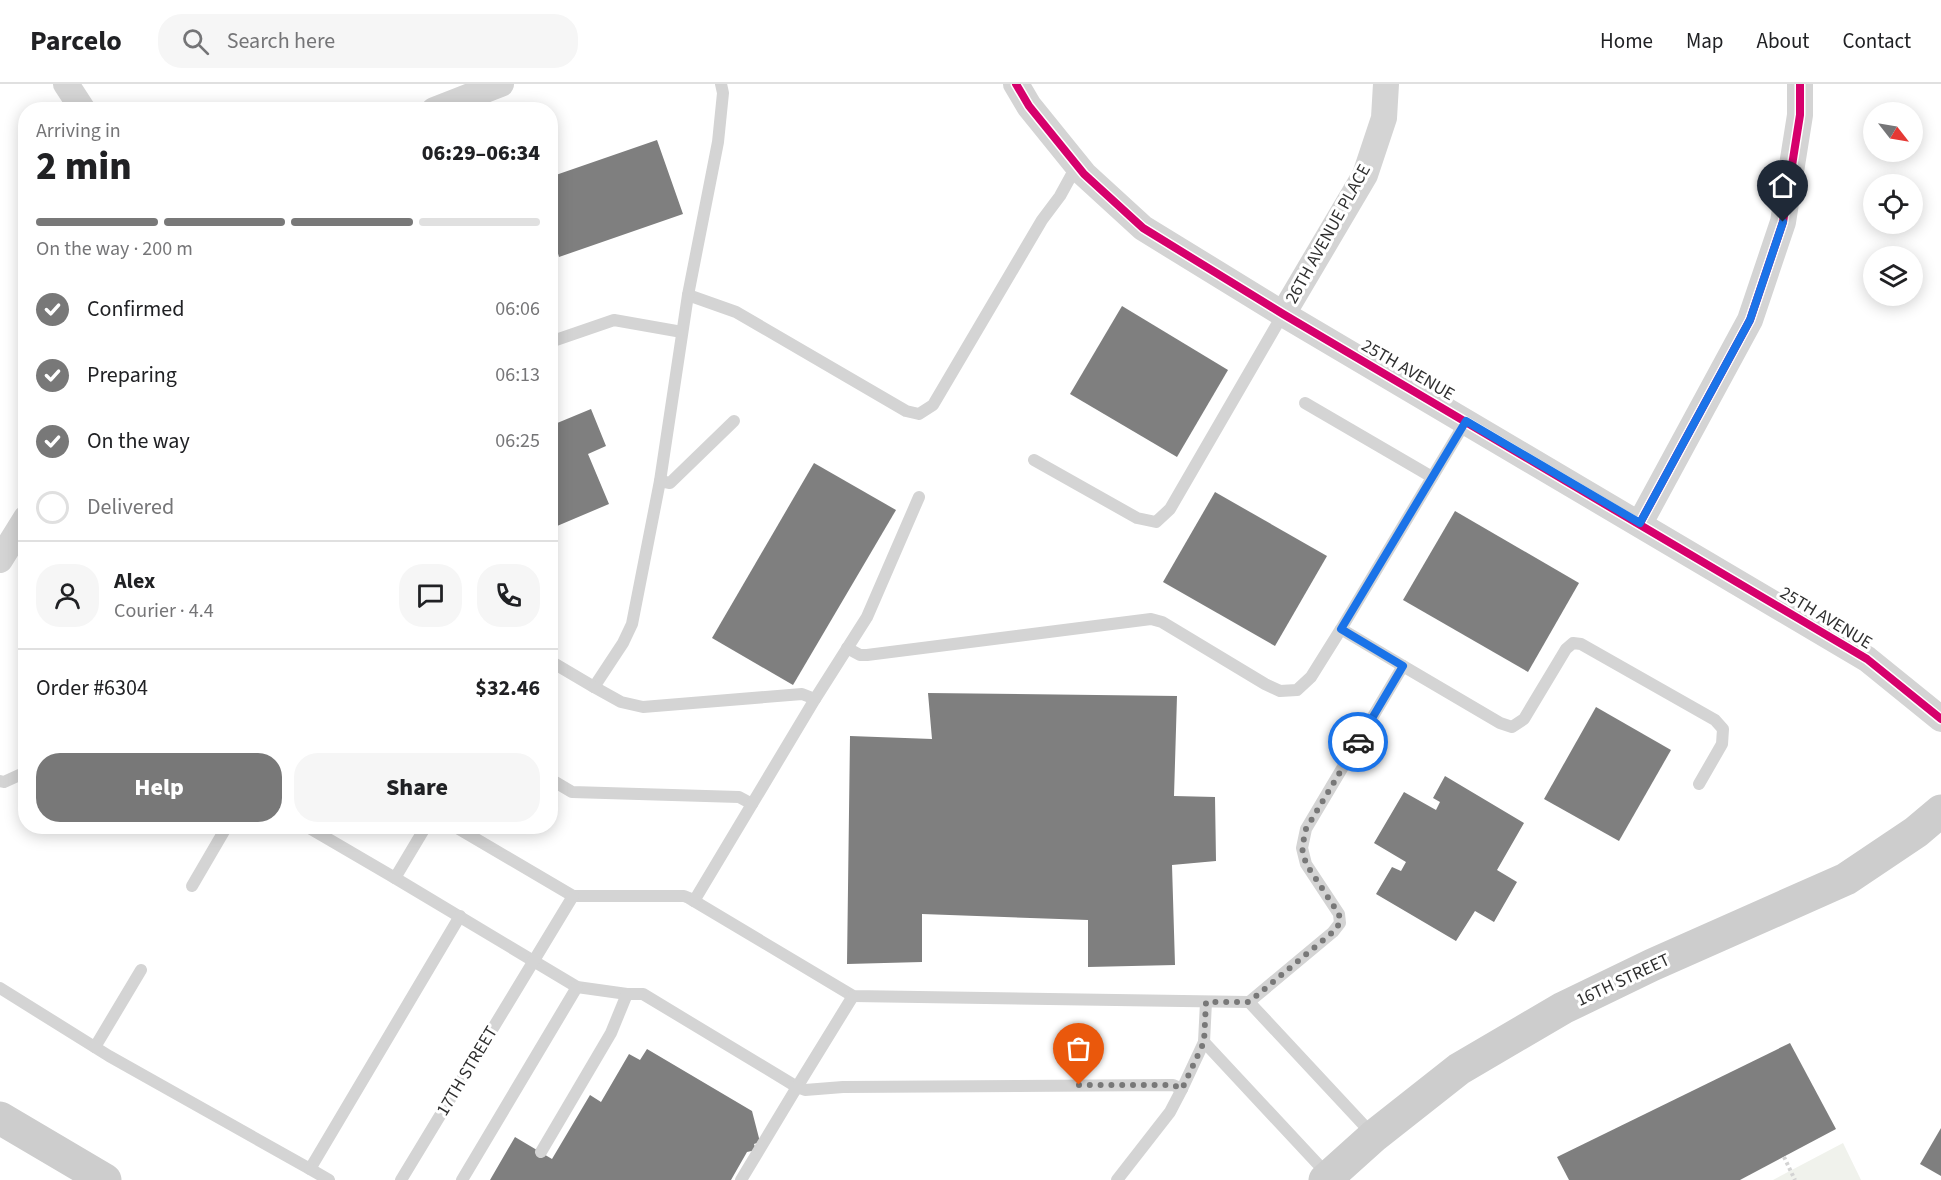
<!DOCTYPE html>
<meta charset="utf-8">
<style>
:root{--surface:#fff;--page:#f6f6f6;--text:#202124;--muted:#757577;--line:#e0e0e0;--accent:#787878}
body{margin:0;font-family:"Source Sans 3",sans-serif;background:var(--page);color:var(--text);height:100vh;display:flex;flex-direction:column;font-size:22px;white-space:nowrap}
*{box-sizing:border-box;margin:0}
p{font-size:20px;color:var(--muted)}
.icon{flex:none;width:33px;height:33px;fill:none;stroke:currentColor;stroke-width:2;stroke-linecap:round;stroke-linejoin:round}
.map{position:relative;flex:1;overflow:hidden}
.side{position:absolute;left:18px;top:18px;width:540px;height:732px;display:flex;flex-direction:column;background:var(--surface);border-radius:24px;box-shadow:0 3px 15px #0003}
.side>*{flex:none}
.needle{width:39px;rotate:121deg}
.fabs{position:absolute;left:1863px;top:18px;display:grid;gap:12px}
.fabs a{display:grid;place-items:center;width:60px;height:60px;border-radius:50%;background:var(--surface);box-shadow:0 3px 15px #0003;font-size:30px}
.pin{position:absolute;display:grid;place-items:center;width:51px;height:51px;color:#fff;margin:-62px -26px;border-radius:50% 50% 50% 0;rotate:-45deg;box-shadow:0 0 6px #0007}
.pin .icon{rotate:45deg}
.courier{position:absolute;display:grid;place-items:center;width:60px;height:60px;margin:-30px;border:4px solid #1a73e8;border-radius:50%;background:#fff;color:#222;box-shadow:0 2px 8px #0007}
.headline em{font-style:normal;font-weight:800}
.headline div{display:flex;flex-direction:column-reverse}
.headline{display:flex;align-items:center;justify-content:space-between;height:102px;padding:0 18px}
h1{font-size:39px;font-weight:800;line-height:45px}
.bar{display:grid;grid-template-columns:repeat(4,1fr);gap:9px 6px;align-content:center;height:72px;padding:0 18px}
.bar i{height:8px;border-radius:4px;background:var(--line)}
.bar .on{background:var(--accent)}
.bar p{grid-column:span 4}
.line{display:flex;align-items:center;gap:15px;padding:0 18px;border-top:2px solid var(--line)}
.line div{flex:1}
.round{display:grid;place-items:center;flex:none;width:63px;height:63px;border-radius:24px;background:var(--page)}
ol{padding:0 18px;list-style:none}
li{display:flex;align-items:center;gap:18px;height:66px}
li p{margin-inline-start:auto}
li .icon{padding:6px;border-radius:50%;background:var(--accent);color:#fff;stroke-width:4}
li:last-child{color:var(--muted)}
li i{width:33px;height:33px;border:3px solid var(--line);border-radius:50%}
.button{display:flex;gap:12px;margin-top:auto;padding:12px 18px}
.button a{flex:1;height:69px;border-radius:24px;background:var(--accent);color:#fff;font-size:24px;font-weight:800;line-height:69px;text-align:center}
.button a+a{background:var(--page);color:var(--text)}
header{display:flex;align-items:center;gap:36px;box-sizing:border-box;height:84px;padding:0 30px;background:var(--surface);border-bottom:2px solid var(--line)}
header strong{font-size:28px}
nav{display:flex;gap:33px;margin-inline-start:auto;font-size:21px}
.search{width:420px;height:54px;background:var(--page);display:flex;align-items:center;gap:15px;box-sizing:border-box;padding:0 21px;border-radius:24px;color:var(--muted);font-size:22px}
.map>svg:first-child{display:block}
.green{fill:#f0f2ec}
.building{fill:#7f7f7f}
.lines{fill:none;stroke-linecap:round;stroke-linejoin:round}
.path{stroke:#d3d3d3;stroke-width:4;stroke-dasharray:3 3;stroke-linecap:butt}
.service{stroke:#d4d4d4;stroke-width:12}
.minor{stroke:#d4d4d4;stroke-width:26}
.secondary{stroke:#cdcdcd;stroke-width:33}
.cycleway-casing{stroke:#fff;stroke-width:11}
.cycleway{stroke:#d6006c;stroke-width:8}
.done{stroke:#787878;stroke-width:6;stroke-dasharray:0 10.8}
.route{stroke:#1a73e8;stroke-width:8}
.labels{text-anchor:middle;dominant-baseline:central;stroke-width:6;stroke-linejoin:round;paint-order:stroke}
.street-label{font-size:18px;fill:#2f2f2f;stroke:#fff}
</style>
<header>
<strong>Parcelo</strong>
<div class="search"><svg class="icon" aria-label="search" viewBox="0 0 24 24"><circle cx="10" cy="10" r="6"/><path d="M15 15l6 6"/></svg>Search here</div>
<nav><a>Home</a><a>Map</a><a>About</a><a>Contact</a></nav>
</header>
<div class="map">
<svg width="1941" height="1096" viewBox="0 0 1941 1096">
<rect width="100%" height="100%" fill="#fff"/>
<!-- green -->
<polygon class="green" points="1843,1059 1861,1096 1773,1096"/>
<!-- building -->
<g class="building">
<polygon points="657,56 683,130 559,173 557,166 550,168 550,93"/>
<polygon points="1122,222 1228,286 1177,373 1070,310"/>
<polygon points="591,325 606,362 588,370 609,420 550,445 550,342"/>
<polygon points="814,379 896,426 793,601 712,554"/>
<polygon points="1215,408 1327,472 1275,562 1163,498"/>
<polygon points="1455,427 1579,499 1528,588 1403,516"/>
<polygon points="928,609 1177,612 1174,712 1215,713 1216,777 1172,781 1175,881 1088,883 1088,836 922,830 922,878 847,880 850,652 932,655"/>
<polygon points="1596,623 1671,666 1619,757 1544,715"/>
<polygon points="1445,692 1524,739 1497,786 1517,798 1494,838 1475,827 1456,857 1376,810 1392,783 1401,787 1406,778 1374,759 1404,708 1436,726 1440,718 1433,714"/>
<polygon points="1790,959 1836,1045 1740,1096 1569,1096 1557,1073"/>
<polygon points="647,965 752,1027 760,1058 754,1060 756,1066 747,1068 731,1096 490,1096 515,1053 552,1075 590,1011 601,1018 629,970 640,976"/>
<polygon points="1941,1044 1941,1092 1920,1080"/>
</g>
<g class="lines">
<!-- path -->
<polyline class="path" points="1784,1073 1795,1096"/>
<!-- service -->
<g class="service">
<polyline points="688,211 736,228 906,327 919,330 933,321 1042,136 1060,112 1077,81"/>
<polyline points="550,258 614,236 682,248"/>
<polyline points="1305,319 1432,393"/>
<polyline points="1034,376 1137,434 1156,438 1170,425 1283,230"/>
<polyline points="660,397 670,399 734,337"/>
<polyline points="847,564 860,571 867,571 1151,535 1162,538 1265,600 1280,607 1297,606 1311,593 1341,545"/>
<polyline points="550,577 594,603 623,559 632,540 660,397 688,211 718,58 723,9 721,0"/>
<polyline points="1403,582 1500,639 1512,643 1524,635 1566,565 1573,559 1581,560 1715,636 1723,645 1722,660 1699,700"/>
<polyline points="594,603 621,618 643,623 802,610 815,615 867,533 919,413"/>
<polyline points="550,695 572,708 739,713 752,720"/>
<polyline points="0,697 4,698 26,688"/>
<polyline points="306,742 395,794 426,742"/>
<polyline points="454,742 573,812 684,812 689,814 853,912 1249,918 1333,848 1340,839 1339,830 1306,780 1302,764 1306,745 1403,582 1341,545 1466,337"/>
<polyline points="395,794 577,903 627,910 643,910 797,1003 853,912"/>
<polyline points="192,802 227,742"/>
<polyline points="694,817 815,615"/>
<polyline points="0,904 109,972 310,1085 460,832"/>
<polyline points="1249,918 1373,1051"/>
<polyline points="1204,958 1328,1091"/>
<polyline points="95,963 141,886"/>
<polyline points="541,1068 611,949 627,910"/>
<polyline points="310,1085 329,1096"/>
<polyline points="401,1096 573,812"/>
<polyline points="462,1096 577,903"/>
<polyline points="741,1096 797,1003 805,1006 843,1003 1173,1001 1182,1005 1204,958 1206,918"/>
<polyline points="1117,1096 1170,1028 1182,1005"/>
</g>
<!-- minor -->
<g class="minor">
<polyline points="66,0 83,26"/>
<polyline points="1016,0 1029,22 1084,90 1143,144 1283,230 1867,575 1941,635"/>
<polyline points="434,26 501,0"/>
<polyline points="1283,230 1365,91 1384,34 1386,0"/>
<polyline points="1640,439 1750,236 1783,138 1800,31 1800,0"/>
<polyline points="0,476 26,434"/>
</g>
<!-- secondary -->
<g class="secondary">
<polyline points="0,1034 105,1096"/>
<polyline points="1325,1096 1374,1052 1459,985 1563,924 1652,881 1846,795 1916,748 1941,727"/>
</g>
<!-- cycleway casing -->
<g class="cycleway-casing">
<g id="cycleway">
<polyline points="1016,0 1029,22 1084,90 1143,144 1283,230 1867,575 1941,635"/>
<polyline points="1640,439 1750,236 1783,138 1800,31 1800,0"/>
</g>
</g>
<!-- cycleway -->
<use href="#cycleway" class="cycleway"/>
</g>
<g class="lines">
<!-- done -->
<polyline class="done" points="1079,1001 1173,1001 1182,1005 1204,958 1206,918 1249,918 1333,848 1340,839 1339,830 1306,780 1302,764 1306,745 1358,658"/>
<!-- route -->
<polyline class="route" points="1358,658 1403,582 1341,545 1466,337 1640,439 1750,236 1783,138"/>
</g>
<g class="labels">
<!-- street labels -->
<g class="street-label">
<text transform="translate(1328 150) rotate(-61)">26TH AVENUE PLACE</text>
<text transform="translate(1408 286) rotate(30)">25TH AVENUE</text>
<text transform="translate(1826 534) rotate(31)">25TH AVENUE</text>
<text transform="translate(1623 896) rotate(-25)">16TH STREET</text>
<text transform="translate(467 987) rotate(-59)">17TH STREET</text>
</g>
</g>
</svg>
<div class="fabs">
<a><svg class="needle" viewBox="-14 -14 28 28"><path d="M0-13l5 13h-10z" fill="#e53935"/><path d="M0 13l5-13h-10z" fill="#757577"/></svg></a>
<a><svg class="icon" aria-label="locate" viewBox="0 0 24 24"><circle cx="12" cy="12" r="6"/><path d="M12 2v4M12 18v4M2 12h4M18 12h4"/></svg></a>
<a><svg class="icon" aria-label="layers" viewBox="0 0 24 24"><path d="M12 4l9 5-9 5-9-5zM3 14l9 5 9-5"/></svg></a>
</div>
<div class="pin" style="left:1079px;top:1001px;background:#ea580c"><svg class="icon" aria-label="bag" viewBox="0 0 24 24"><path d="M5 8h14l-1 12H6zM9 8a3 3 0 0 1 6 0"/></svg></div>
<div class="pin" style="left:1783px;top:138px;background:#1f2937"><svg class="icon" aria-label="home" viewBox="0 0 24 24"><path d="M3 11l9-7 9 7M6 9v11h12V9"/></svg></div>
<div class="courier" style="left:1358px;top:658px"><svg class="icon" aria-label="car" viewBox="0 0 24 24"><path d="M5 17H2v-5l4-1 3-4h7l3 4 3 1v5h-3M9 17h6M6 11h13"/><circle cx="7" cy="17" r="2"/><circle cx="17" cy="17" r="2"/></svg></div>
<section class="side">
<div class="headline"><div><h1>2 min</h1><p>Arriving in</p></div><em>06:29–06:34</em></div>
<div class="bar"><i class="on"></i><i class="on"></i><i class="on"></i><i></i><p>On the way · 200 m</p></div>
<ol>
<li><svg class="icon" aria-label="check" viewBox="0 0 24 24"><path d="M5 12l5 5 9-10"/></svg>Confirmed<p>06:06</p></li>
<li><svg class="icon" aria-label="check" viewBox="0 0 24 24"><path d="M5 12l5 5 9-10"/></svg>Preparing<p>06:13</p></li>
<li><svg class="icon" aria-label="check" viewBox="0 0 24 24"><path d="M5 12l5 5 9-10"/></svg>On the way<p>06:25</p></li>
<li><i></i>Delivered</li>
</ol>
<div class="line" style="height:108px"><a class="round"><svg class="icon" aria-label="person" viewBox="0 0 24 24"><circle cx="12" cy="8" r="4"/><path d="M4 21q1-7 8-7t8 7"/></svg></a><div><b>Alex</b><p>Courier · 4.4</p></div><a class="round"><svg class="icon" aria-label="chat" viewBox="0 0 24 24"><path d="M4 5h16v11H9l-5 4z"/></svg></a><a class="round"><svg class="icon" aria-label="phone" viewBox="0 0 24 24"><path d="M5 4h4l2 5-3 2q2 4 5 5l2-3 5 2v4C11 20 4 13 5 4z"/></svg></a></div>
<div class="line" style="height:78px"><div>Order #6304</div><b>$32.46</b></div>
<div class="button"><a>Help</a><a>Share</a></div>
</section>
</div>
